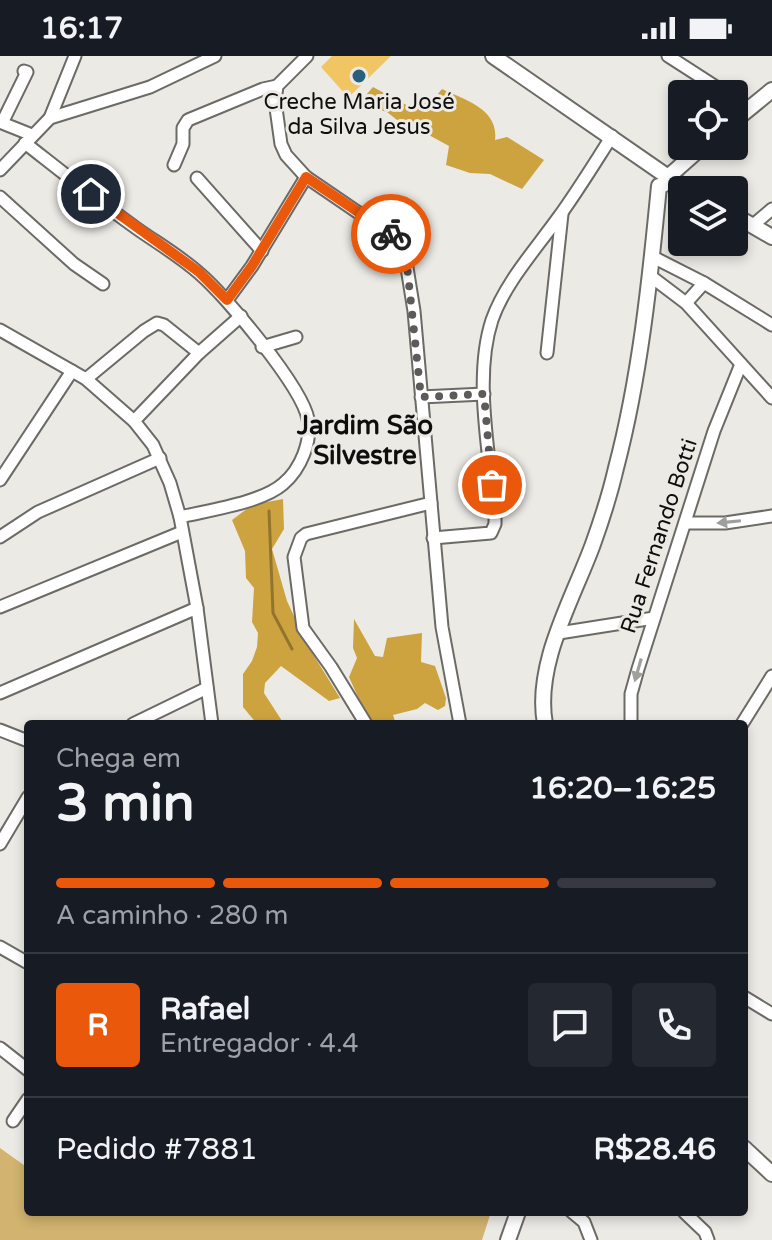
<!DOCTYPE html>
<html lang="pt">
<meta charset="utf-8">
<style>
:root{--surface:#171b24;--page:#242831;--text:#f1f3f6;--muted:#9ea1a6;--line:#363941;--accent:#ea580c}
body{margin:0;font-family:"Varela Round",sans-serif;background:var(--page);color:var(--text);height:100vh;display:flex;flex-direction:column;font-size:30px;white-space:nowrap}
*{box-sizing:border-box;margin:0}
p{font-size:26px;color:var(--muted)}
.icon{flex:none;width:44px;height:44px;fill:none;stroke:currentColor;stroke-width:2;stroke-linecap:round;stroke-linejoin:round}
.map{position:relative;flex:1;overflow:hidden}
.sheet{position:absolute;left:24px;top:664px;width:724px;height:496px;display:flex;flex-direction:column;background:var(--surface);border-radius:8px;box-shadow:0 4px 12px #0003}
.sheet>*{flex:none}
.buttons{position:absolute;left:668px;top:24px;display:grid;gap:16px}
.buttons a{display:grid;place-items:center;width:80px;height:80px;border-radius:8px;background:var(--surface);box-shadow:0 4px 12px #0003;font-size:40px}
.pin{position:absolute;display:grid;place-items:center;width:68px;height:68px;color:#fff;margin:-34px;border:4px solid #fff;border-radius:50%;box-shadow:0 2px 8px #0007}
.courier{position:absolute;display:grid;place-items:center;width:80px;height:80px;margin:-40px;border:6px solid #ea580c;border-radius:50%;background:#fff;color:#222;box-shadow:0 2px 10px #0007}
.summary em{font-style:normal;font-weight:700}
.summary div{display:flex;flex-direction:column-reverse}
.summary{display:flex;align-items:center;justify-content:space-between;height:136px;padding:0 32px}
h1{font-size:52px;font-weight:700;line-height:60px}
.bar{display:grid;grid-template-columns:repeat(4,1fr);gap:12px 8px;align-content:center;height:96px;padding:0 32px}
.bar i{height:10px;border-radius:6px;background:var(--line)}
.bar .active{background:var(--accent)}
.bar p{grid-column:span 4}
.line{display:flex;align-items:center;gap:20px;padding:0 32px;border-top:2px solid var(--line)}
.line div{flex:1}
.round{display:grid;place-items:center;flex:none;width:84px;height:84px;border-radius:8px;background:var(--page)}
.status{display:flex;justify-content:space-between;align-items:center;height:56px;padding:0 40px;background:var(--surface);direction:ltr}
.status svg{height:22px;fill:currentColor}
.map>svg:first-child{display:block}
.green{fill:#d2b370}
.forest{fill:#cda33f}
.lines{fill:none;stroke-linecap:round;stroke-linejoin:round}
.stream{stroke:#93742e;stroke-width:3}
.building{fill:#f1c564}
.minor-casing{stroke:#6c6a66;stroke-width:15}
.tertiary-casing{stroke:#6c6a66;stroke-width:18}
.secondary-casing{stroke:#6c6a66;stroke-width:18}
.minor{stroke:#fff;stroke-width:11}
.tertiary{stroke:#fff;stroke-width:14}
.secondary{stroke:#fff;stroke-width:14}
.oneway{fill:#9f9f9e}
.done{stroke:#5c5b59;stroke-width:8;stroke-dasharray:0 14.4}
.route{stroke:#ea580c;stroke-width:10}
.poi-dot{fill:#2a5e7a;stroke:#eceae5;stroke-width:3}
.labels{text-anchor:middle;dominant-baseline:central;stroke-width:6;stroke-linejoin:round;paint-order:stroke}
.poi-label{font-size:22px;fill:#0f0e0d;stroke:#eceae5}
.street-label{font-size:22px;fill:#0f0e0d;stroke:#eceae5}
.quarter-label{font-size:26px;font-weight:bold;fill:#0f0e0d;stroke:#eceae5}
</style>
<div class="status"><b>16:17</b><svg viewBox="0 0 49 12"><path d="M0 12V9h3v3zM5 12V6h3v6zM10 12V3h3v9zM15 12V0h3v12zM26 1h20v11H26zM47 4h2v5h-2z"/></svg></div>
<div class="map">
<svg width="772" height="1184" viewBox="0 0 772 1184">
<rect width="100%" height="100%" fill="#eceae5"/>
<!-- green -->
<polygon class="green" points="0,1092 28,1112 28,1156 491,1156 482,1184 0,1184"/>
<!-- forest -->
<g class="forest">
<path d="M373 31 412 52 432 45 442 33C465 44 499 53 495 84L507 81 544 104 522 133 490 118 470 117 446 109 449 90 427 78 412 76 387 56 359 47Z"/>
<polygon points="283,443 284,473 272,493 287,545 308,590 340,642 329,645 281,610 265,627 264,637 284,668 257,668 243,651 243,618 252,605 257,591 258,577 252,566 254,532 246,522 245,495 232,464 252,449"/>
<polygon points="354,563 375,600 383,601 387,582 422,577 421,606 435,610 446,642 445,650 438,654 425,647 417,653 393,659 396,668 370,668 349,621 357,602 353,592"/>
</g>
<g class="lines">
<!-- stream -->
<polyline class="stream" points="269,455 273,557 292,593"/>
</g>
<!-- building -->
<polygon class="building" points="332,0 391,0 350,40 346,39 321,11"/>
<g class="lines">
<!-- minor casing -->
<g class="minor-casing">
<g id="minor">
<polyline points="307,0 277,30 275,45 281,88 286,99 306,121 391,179 404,193 414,255 442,571 460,668"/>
<polyline points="668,0 727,38"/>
<polyline points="24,15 27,16 2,67 32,79"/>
<polyline points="734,42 750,53"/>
<polyline points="50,62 75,0"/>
<path d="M25 87C62 116 98 145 136 172 157 187 180 200 200 218 226 240 302 331 308 363 312 385 301 413 283 428 261 447 209 454 180 461"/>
<polyline points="174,109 183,88 183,72 188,64 263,33 277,30"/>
<polyline points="0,114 50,62 150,31 215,0"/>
<polyline points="197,122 262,195"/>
<polyline points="0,141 74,208 103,228"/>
<polyline points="752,170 772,153"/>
<polyline points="651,200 704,227 772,269"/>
<polyline points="649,219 686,247 772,342"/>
<polyline points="227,244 252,210 306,121"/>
<polyline points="686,247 704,227"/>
<polyline points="0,274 86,323 134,365 153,389 170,427 180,461 197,552 212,668"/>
<polyline points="262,291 296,281"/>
<polyline points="547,297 562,158"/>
<polyline points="86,323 144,275 157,267 164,269 199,297"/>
<polyline points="421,341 484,338"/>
<polyline points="134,365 199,297 241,260"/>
<polyline points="0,424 72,315"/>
<polyline points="685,467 725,467 772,460"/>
<polyline points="0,481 38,456 160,402"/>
<path d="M433 482 491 477 495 468V459C490 399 473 322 492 264 505 227 535 194 558 162 577 136 594 108 612 80"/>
<polyline points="0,551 182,476"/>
<polyline points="559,577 654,562"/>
<polyline points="0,637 197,552"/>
<polyline points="133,668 207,632"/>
<polyline points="366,668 331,611 303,572 294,501 301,482 306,478 431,447"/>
<polyline points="631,668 631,638 638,613 714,375 741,308"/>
<polyline points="742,668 772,620"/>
<polyline points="0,674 28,685"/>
<polyline points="0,788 28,741"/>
<polyline points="0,891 28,907"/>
<polyline points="744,941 772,958"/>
<polyline points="0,992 28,1014"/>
<polyline points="13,1065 28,1043"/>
<polyline points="572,1156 584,1166 591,1184"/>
<polyline points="684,1156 705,1176 708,1184"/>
</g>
</g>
<!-- tertiary casing -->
<g class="tertiary-casing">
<g id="tertiary">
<polyline points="493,0 668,121 691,134"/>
<polyline points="734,159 772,181"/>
<polyline points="744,1092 772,1118"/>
</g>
</g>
<!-- secondary casing -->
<g class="secondary-casing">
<g id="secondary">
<polyline points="734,65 772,34"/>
<path d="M545 668C534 608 573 543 593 488 602 463 610 438 616 412 640 321 650 224 659 130L663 129 668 121 703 90"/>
<polyline points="508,1184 518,1156"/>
</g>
</g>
<!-- minor -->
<use href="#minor" class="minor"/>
<!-- tertiary -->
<use href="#tertiary" class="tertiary"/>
<!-- secondary -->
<use href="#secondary" class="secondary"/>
</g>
<!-- one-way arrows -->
<defs><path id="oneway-solid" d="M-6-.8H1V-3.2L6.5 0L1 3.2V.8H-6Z" transform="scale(2)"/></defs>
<g class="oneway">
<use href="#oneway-solid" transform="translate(729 466) rotate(174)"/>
<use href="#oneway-solid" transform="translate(638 614) rotate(106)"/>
</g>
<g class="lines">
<!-- done -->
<polyline class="done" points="391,178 402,189 406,200 421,341 484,338 492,429"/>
<!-- route -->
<polyline class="route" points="91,138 199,216 227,244 252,210 306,121 391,178"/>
</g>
<!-- markers -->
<circle class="poi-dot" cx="359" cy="20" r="8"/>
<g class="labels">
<!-- poi labels -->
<g class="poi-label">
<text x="359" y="46">Creche Maria José<tspan x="359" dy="25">da Silva Jesus</tspan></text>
</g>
<!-- street labels -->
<g class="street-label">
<text transform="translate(659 480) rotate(-72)">Rua Fernando Botti</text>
</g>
<!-- quarter labels -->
<g class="quarter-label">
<text x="365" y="369">Jardim São<tspan x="365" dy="30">Silvestre</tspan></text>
</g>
</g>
</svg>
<div class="buttons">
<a><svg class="icon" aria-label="locate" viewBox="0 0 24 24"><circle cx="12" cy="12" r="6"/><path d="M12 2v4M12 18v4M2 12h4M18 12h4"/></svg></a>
<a><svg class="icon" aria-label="layers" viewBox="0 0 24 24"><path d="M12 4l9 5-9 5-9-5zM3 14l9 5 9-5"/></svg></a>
</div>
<div class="pin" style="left:492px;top:429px;background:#ea580c"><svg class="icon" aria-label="bag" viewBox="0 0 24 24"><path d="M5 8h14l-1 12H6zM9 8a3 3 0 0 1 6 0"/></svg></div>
<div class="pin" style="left:91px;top:138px;background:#1f2937"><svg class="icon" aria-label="home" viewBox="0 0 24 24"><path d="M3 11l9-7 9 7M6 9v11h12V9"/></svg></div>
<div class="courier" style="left:391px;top:178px"><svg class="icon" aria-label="bike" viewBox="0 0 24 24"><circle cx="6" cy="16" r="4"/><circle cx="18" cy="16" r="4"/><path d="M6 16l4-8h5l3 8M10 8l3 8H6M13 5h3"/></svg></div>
<section class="sheet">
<div class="summary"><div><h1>3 min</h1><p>Chega em</p></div><em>16:20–16:25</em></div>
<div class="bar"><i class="active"></i><i class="active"></i><i class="active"></i><i></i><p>A caminho · 280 m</p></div>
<div class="line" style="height:144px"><b class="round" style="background:var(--accent);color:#fff">R</b><div><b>Rafael</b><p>Entregador · 4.4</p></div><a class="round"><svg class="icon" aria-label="chat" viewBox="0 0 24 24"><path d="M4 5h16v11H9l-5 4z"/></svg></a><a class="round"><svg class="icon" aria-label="phone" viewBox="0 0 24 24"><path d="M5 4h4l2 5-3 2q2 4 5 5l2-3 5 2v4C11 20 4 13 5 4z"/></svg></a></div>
<div class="line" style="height:104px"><div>Pedido #7881</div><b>R$28.46</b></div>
</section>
</div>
